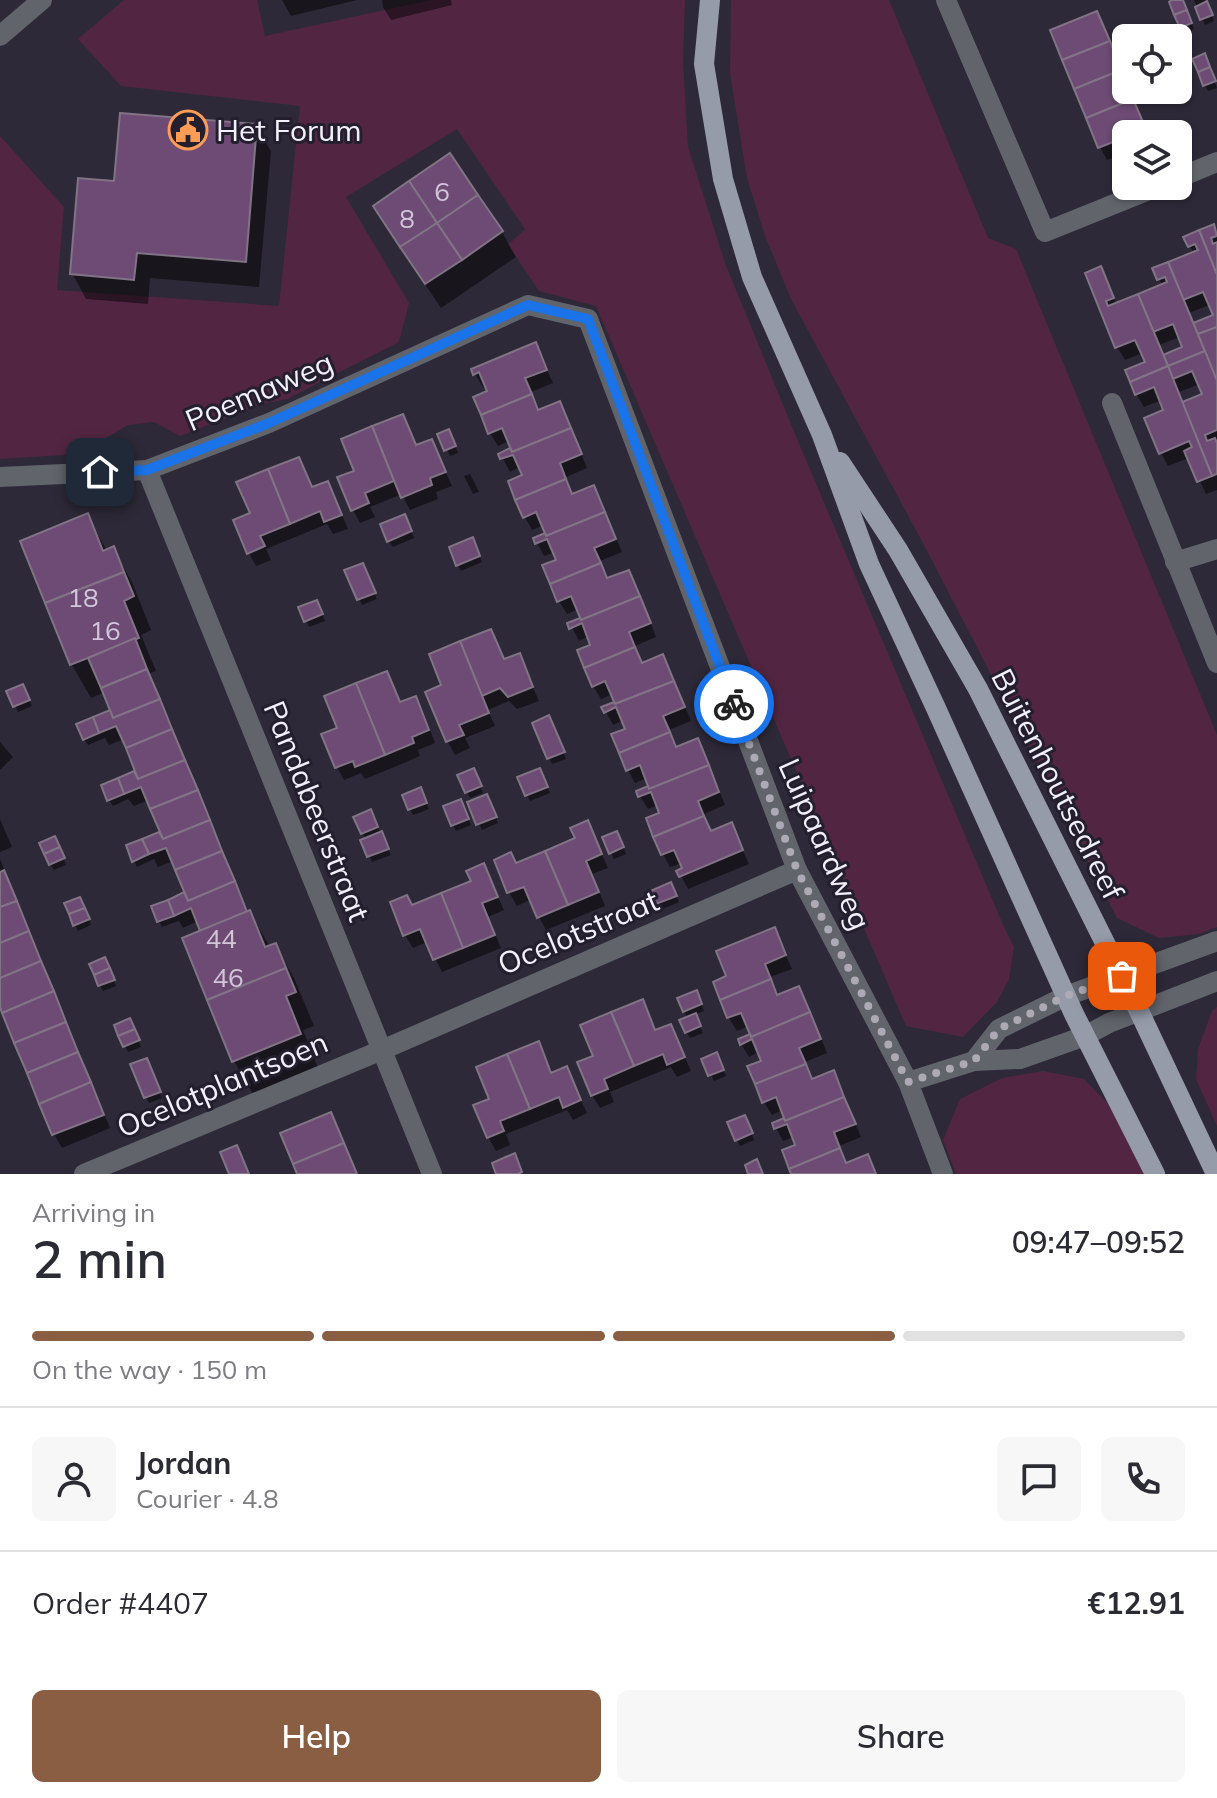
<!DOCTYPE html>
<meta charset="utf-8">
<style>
:root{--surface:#fff;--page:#f7f7f7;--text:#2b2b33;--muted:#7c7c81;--line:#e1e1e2;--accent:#8a5e42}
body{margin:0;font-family:Mulish,sans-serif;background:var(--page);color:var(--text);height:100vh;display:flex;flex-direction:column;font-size:30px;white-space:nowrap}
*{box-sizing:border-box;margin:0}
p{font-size:26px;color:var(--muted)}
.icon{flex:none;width:44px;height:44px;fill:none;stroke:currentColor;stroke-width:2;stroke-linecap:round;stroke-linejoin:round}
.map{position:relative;height:1174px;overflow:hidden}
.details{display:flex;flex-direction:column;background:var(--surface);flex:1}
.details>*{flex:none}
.controls{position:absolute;left:1112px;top:24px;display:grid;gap:16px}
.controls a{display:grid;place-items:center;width:80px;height:80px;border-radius:12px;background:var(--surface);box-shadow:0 2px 6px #0004;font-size:40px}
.pin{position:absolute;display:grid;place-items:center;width:68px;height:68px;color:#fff;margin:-34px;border-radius:16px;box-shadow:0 4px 12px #0006}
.courier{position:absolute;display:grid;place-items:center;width:80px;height:80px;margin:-40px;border:6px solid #1a73e8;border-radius:50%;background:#fff;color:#222;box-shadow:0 2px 10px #0007}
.summary em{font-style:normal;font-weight:600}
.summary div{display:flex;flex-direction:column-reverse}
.summary{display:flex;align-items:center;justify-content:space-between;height:136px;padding:0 32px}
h1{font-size:52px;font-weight:600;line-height:60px}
.bar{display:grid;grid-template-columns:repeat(4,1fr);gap:12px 8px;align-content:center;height:96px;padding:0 32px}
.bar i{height:10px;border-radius:6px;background:var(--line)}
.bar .on{background:var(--accent)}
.bar p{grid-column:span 4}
.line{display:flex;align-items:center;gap:20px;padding:0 32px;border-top:2px solid var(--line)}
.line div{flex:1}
.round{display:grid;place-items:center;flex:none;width:84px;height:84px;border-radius:12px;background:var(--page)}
.primary-button{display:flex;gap:16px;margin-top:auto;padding:16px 32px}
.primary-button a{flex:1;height:92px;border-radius:12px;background:var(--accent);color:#fff;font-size:32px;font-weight:600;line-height:92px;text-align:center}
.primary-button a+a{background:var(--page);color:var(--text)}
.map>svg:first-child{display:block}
.green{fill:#522642}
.shadow{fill:#0007;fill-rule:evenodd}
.building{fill:#6d4b75;stroke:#817484;stroke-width:2}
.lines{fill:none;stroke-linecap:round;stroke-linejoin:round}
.minor{stroke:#61646b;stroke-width:20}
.major{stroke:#969baa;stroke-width:20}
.done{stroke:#adaab6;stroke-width:8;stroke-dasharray:0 14.4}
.route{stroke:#1a73e8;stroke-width:10}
.labels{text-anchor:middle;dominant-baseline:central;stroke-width:6;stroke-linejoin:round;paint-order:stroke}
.number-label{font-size:26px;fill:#d1c7d9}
.poi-label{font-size:30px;fill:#f2f0fa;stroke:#231f2e;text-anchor:start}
.street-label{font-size:30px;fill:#f2f0fa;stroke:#231f2e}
</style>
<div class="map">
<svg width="1217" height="1174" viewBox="0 0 1217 1174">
<rect width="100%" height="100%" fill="#2d2938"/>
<!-- green -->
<g class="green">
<polygon points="124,0 257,0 265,36 431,0 685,0 683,61 688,147 725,263 795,434 1004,927 1014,947 1009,979 997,1002 963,1037 906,1026 596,306 539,291 508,245 525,229 457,129 346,197 409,303 399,342 287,399 262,404 180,436 154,422 128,425 79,454 0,459 0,136 64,207 57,290 279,306 300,106 121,86 78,39"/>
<polygon points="731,0 889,0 988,238 1016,249 1217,735 1217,927 1198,934 1159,938 1117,918 924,545 791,299 765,236 747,178 730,73"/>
<polygon points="1217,1007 1217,1126 1196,1079 1198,1049 1212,1011"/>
<polygon points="1043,1071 1084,1079 1111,1107 1146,1174 956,1174 943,1140 960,1099 1002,1078"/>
</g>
<!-- shadow -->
<g class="shadow">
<polygon points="282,0 357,0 291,16"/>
<polygon points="382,0 451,0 452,5 391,20 383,7"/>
<polygon points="1177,0 1181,0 1184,4 1194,29 1185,33 1172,3"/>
<polygon points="1194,0 1205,0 1214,21 1205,25"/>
<polygon points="1096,13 1104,26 1126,80 1126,90 1130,90 1148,134 1126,134 1126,153 1107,160 1100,147 1052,31"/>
<polygon points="1207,62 1217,88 1208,91 1205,85"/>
<polygon points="256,126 271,151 259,287 150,278 148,304 86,299 72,273 116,183"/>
<polygon points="375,207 502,232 516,257 441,308 390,232"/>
<path d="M1213 226 1217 233V490L1206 494 1189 458 1168 466 1161 453 1166 411 1162 400 1144 407 1136 394 1147 363 1143 353 1125 360 1117 347 1087 274 1101 269 1117 305 1163 286 1159 279 1194 254 1186 238ZM1209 305 1215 316 1194 325 1189 313ZM1180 337 1185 348 1164 356 1159 345ZM1200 384 1204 395 1183 403 1179 392Z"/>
<polygon points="535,344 553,383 531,392 539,411 566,416 587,468 566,477 573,496 593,488 601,501 622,552 600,561 608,580 628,572 636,585 656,637 635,646 642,665 662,656 670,669 691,721 669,730 677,749 697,741 705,754 725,805 704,814 712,833 731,825 749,864 688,889 679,872 685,869 682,863 670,867 663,854 649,820 662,814 658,805 648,809 640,796 639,792 651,788 647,778 635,783 628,770 627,730 624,720 613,725 604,708 617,703 613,694 601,699 593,686 593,646 589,636 579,641 570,624 582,619 578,609 567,614 559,601 545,567 558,561 555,552 544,556 535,539 547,535 544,525 532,530 525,517 524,476 520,467 510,472 501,455 513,449 509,441 498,446 490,433 489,392 486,385 483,387 475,374"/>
<polygon points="402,416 417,447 431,441 452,486 436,492 438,499 410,510 402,494 370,507 375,517 360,523 353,510 356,472 343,440"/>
<polygon points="440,435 452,437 458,453 450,456"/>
<polygon points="298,459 313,489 334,497 348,529 333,534 327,524 266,549 271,560 256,566 249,553 252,514"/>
<polygon points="470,474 479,492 473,494 464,476"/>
<polygon points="87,516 107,551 113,549 132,582 151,630 141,635 156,671 150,673 248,914 250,913 270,947 275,945 294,978 314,1026 303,1030 318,1068 253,1094 234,1061 198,921 183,928 179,921 162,927 159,921 153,907 187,893 173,861 158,867 154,859 137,867 134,861 128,847 162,833 149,800 134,806 128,799 113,806 109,800 104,786 137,772 124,739 109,745 105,738 88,745 84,739 112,711 105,692 91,698 72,665 22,542"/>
<polygon points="407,522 414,538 393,547 389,541"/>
<polygon points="475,545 482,562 461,571 458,565"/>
<polygon points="365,571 377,599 362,605 347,572"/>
<polygon points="301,608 320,608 325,621 309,627"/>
<polygon points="519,656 539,701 517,709 509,701 488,710 495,726 465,738 470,748 455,755 448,742 428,693"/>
<polygon points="9,692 26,692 32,706 18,712"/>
<polygon points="415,698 423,711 435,743 418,750 420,756 392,768 365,779 361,773 344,780 337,767 401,704"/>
<polygon points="552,723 566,759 552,764 534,724"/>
<polygon points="0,742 13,757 0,770"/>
<polygon points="460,776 476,777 483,793 470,798"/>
<polygon points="542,776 550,793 530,801 527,795"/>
<polygon points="423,796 429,809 413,815 410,809"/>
<polygon points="490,802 498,823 482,830 470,803"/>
<polygon points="463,807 471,825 456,831 453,825"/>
<polygon points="373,817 391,855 372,862 363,841 366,840 356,818"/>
<polygon points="0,819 12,847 0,852"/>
<polygon points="588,823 608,868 592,874 605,906 546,930 530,900 517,906 509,892 497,861 516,865 578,839"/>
<polygon points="620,839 626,854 614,859 611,853"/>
<polygon points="58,845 66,865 54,870 50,864"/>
<polygon points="0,859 110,1128 62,1148 54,1134 0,1002"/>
<polygon points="483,866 504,910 488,917 501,948 442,972 427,942 413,948 405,935 412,907 474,882"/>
<polygon points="674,890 679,902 658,911 650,893"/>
<polygon points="83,905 91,925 78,931 75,925"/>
<polygon points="774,930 792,969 770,977 778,996 798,988 806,1001 827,1053 805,1062 813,1081 833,1072 840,1086 861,1137 839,1146 847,1165 867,1157 876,1174 794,1174 798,1146 794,1137 783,1141 776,1128 787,1119 783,1110 772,1115 764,1102 763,1062 759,1052 749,1057 741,1044 752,1035 748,1026 737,1031 729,1018 715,983 729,978"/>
<polygon points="92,965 108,966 116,986 103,991"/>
<polygon points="699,998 704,1011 694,1015 703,1033 690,1038 686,1032 688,1019 684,1011"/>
<polygon points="642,1001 656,1032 671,1026 691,1071 677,1077 671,1067 610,1092 614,1102 600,1108 592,1095 596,1057"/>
<polygon points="116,1026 133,1026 141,1047 128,1052"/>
<polygon points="538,1044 552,1075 566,1069 587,1113 573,1120 567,1110 506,1134 510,1145 496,1151 488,1137 476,1106 492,1100"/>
<polygon points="704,1060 719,1060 726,1076 714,1081"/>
<polygon points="149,1066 162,1098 149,1103 146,1097"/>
<polygon points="748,1123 754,1140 740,1146 737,1140"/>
</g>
<!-- building -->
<g class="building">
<polygon points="1172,0 1183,0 1187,10 1174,15 1169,2"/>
<polygon points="1207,1 1213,15 1200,20 1195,7"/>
<polygon points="1187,10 1192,23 1180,28 1174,15"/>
<polygon points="1097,11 1110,41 1062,60 1050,30"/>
<polygon points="1110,41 1121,70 1074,89 1062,60"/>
<polygon points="1205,53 1210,67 1198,72 1192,59"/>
<polygon points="1210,67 1216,81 1203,86 1198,72"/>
<polygon points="1121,70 1126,81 1126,90 1129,90 1133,99 1086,118 1074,89"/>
<polygon points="1133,99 1146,129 1133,134 1126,134 1126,137 1098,148 1086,118"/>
<polygon points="120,113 257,124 246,262 137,253 134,280 70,274 78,178 114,181"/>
<polygon points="450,153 478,195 437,223 409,181"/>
<polygon points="409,181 437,223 400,247 373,206"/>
<polygon points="478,195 503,231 462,260 437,223"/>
<polygon points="437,223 462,260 425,284 400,247"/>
<polygon points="1214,224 1217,236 1211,238 1213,244 1217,242 1217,275 1199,230"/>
<polygon points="1199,230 1217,275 1217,327 1198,334 1193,323 1213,315 1203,292 1183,300 1168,262 1198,250 1195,244 1188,247 1183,237"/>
<polygon points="1168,262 1205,351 1168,366 1163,355 1182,347 1173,324 1153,332 1138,294 1167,282 1165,277 1157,280 1152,268"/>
<polygon points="1101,266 1114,298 1106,301 1108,306 1138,294 1168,366 1130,382 1125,370 1145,362 1135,340 1115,348 1085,273"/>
<polygon points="1217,327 1217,381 1198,334"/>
<polygon points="536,342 547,370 525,378 532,394 481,415 473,397 487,391 479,372 473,375 471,369"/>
<polygon points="1205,351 1217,381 1217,430 1205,435 1207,441 1215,438 1217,443 1217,474 1212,476 1182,402 1202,394 1192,371 1173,379 1168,366"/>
<polygon points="1168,366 1212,476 1197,482 1184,451 1192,447 1189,441 1159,454 1144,418 1163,410 1154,387 1135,395 1130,382"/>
<polygon points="532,394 538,410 560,401 571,428 512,452 502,428 488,434 481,415"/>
<polygon points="403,414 416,445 432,439 446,472 430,478 432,485 401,498 372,426"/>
<polygon points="372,426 394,481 365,493 369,503 351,511 337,477 354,471 341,439"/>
<polygon points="571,428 582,454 560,463 566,479 515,500 508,481 522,475 513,455 500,459 498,454 510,448 512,452"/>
<polygon points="449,429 456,446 444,451 437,434"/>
<polygon points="299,457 312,487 328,481 342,515 324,522 320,511 290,524 268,469"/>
<polygon points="268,469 290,524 260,536 265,546 247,554 233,520 250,513 236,482"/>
<polygon points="566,479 572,494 594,485 605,512 546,536 536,512 523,518 515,500"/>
<polygon points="605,512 616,539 594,548 601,563 550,584 542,565 556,560 547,539 535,544 533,538 545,533 546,536"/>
<polygon points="88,513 103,551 114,546 124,572 45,603 20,541"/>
<polygon points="405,514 412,531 387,542 380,524"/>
<polygon points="473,537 480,556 456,566 449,547"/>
<polygon points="363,563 376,593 357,600 344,570"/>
<polygon points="601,563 607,578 629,570 640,596 581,620 571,596 557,602 550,584"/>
<polygon points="124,572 134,596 124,601 139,638 70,665 45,603"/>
<polygon points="640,596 651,623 629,632 635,647 584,668 577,650 590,645 582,623 569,629 567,623 580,618 581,620"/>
<polygon points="317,600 323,614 304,622 298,607"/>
<polygon points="491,629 504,659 520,653 533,687 508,697 500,688 482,696 460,641"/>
<polygon points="135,638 147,669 101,688 88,658"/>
<polygon points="460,641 489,713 459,725 464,735 446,742 425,692 441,685 429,654"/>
<polygon points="635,647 642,663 663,654 674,681 615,704 605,681 592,687 584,668"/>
<polygon points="147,669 160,699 113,718 101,688"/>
<polygon points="387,671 400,702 416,696 429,730 412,737 414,743 385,755 356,683"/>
<polygon points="674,681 685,707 663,716 670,732 619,753 611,734 625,729 616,707 604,713 601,707 614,702 615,704"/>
<polygon points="356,683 385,755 355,767 353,761 335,768 321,734 337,728 324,696"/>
<polygon points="23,684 30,700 13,707 6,691"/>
<polygon points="160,699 172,729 126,748 116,726 99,733 93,717 110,710 113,718"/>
<polygon points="549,715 565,752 547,759 532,723"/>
<polygon points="93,717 99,733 83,740 76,724"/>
<polygon points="172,729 185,760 138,779 126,748"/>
<polygon points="670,732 676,747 698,738 709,765 649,789 640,765 626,771 619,753"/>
<polygon points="185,760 198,790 150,809 141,787 124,794 118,778 134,771 138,779"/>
<polygon points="709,765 719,792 698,801 704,816 653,837 646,818 659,813 651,792 638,797 636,791 648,786 649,789"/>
<polygon points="474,768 482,786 465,793 457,775"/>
<polygon points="540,768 548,787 525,796 517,777"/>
<polygon points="118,778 124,794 107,801 101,785"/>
<polygon points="421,787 427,803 408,810 402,795"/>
<polygon points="198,790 210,820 163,839 150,809"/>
<polygon points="487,794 497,817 476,825 467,802"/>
<polygon points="461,799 469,819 451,826 443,806"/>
<polygon points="371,809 378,827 361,834 353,817"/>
<polygon points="704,816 711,831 732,822 743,850 679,877 676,871 682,868 674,850 661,855 653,837"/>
<polygon points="210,820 222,851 175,870 166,848 149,854 142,839 159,832 163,839"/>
<polygon points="588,820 602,854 586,861 599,892 568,905 545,851 575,838 570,828"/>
<polygon points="382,831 389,849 367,857 360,840"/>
<polygon points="617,831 624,847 609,854 602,837"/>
<polygon points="55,836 60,847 44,854 39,843"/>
<polygon points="142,839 149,854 132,862 126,845"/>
<polygon points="60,847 65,858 49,865 44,854"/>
<polygon points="222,851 235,881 188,901 175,870"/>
<polygon points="545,851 568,905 537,918 524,887 507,893 494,860 511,852 516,863"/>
<polygon points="484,863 498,897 482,903 495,935 463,948 441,893 471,881 466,871"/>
<polygon points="4,870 17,901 0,907 0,872"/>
<polygon points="235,881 247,912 200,931 191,908 174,916 168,900 184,892 188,901"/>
<polygon points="671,882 677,896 653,905 648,892"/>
<polygon points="441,893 463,948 433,960 420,929 403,936 390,902 407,895 412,905"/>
<polygon points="80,897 85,908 69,914 64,903"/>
<polygon points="168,900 174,916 157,922 151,906"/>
<polygon points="17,901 29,931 0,943 0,907"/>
<polygon points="85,908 90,919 73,926 69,914"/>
<polygon points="250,910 265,947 276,943 286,968 207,1000 182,938"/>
<polygon points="775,927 786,955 765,964 771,979 720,1000 713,982 726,976 716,951"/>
<polygon points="29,931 41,961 0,978 0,943"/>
<polygon points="105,957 110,968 94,975 89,964"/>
<polygon points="41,961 54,991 2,1013 0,1007 0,978"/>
<polygon points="110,968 115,980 98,986 94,975"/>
<polygon points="286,968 296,992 286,996 301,1034 232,1062 207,1000"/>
<polygon points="771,979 777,995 799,986 810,1012 751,1037 741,1013 727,1018 720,1000"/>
<polygon points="697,990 702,1004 683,1012 677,998"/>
<polygon points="54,991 66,1022 14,1043 2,1013"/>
<polygon points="643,999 655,1030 671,1024 685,1057 667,1065 663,1054 634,1066 611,1012"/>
<polygon points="611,1012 634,1066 604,1079 608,1089 591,1096 577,1062 593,1056 580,1025"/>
<polygon points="810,1012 821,1039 799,1048 806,1064 755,1084 747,1066 761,1061 752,1039 740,1045 738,1039 750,1034 751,1037"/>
<polygon points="696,1013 701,1026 685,1033 679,1020"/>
<polygon points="130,1018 135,1029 118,1036 114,1025"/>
<polygon points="66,1022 78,1052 27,1073 14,1043"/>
<polygon points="135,1029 140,1040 123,1047 118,1036"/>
<polygon points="539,1041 551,1073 567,1066 581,1100 563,1108 559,1097 530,1109 507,1054"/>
<polygon points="78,1052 91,1082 39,1104 27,1073"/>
<polygon points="717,1052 724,1070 708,1076 701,1059"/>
<polygon points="507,1054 530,1109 500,1121 504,1131 487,1138 473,1105 489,1099 476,1067"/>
<polygon points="147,1058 161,1092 144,1098 130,1064"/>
<polygon points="806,1064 812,1079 834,1070 844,1097 785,1121 776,1097 762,1103 755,1084"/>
<polygon points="91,1082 104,1115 52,1135 39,1104"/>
<polygon points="844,1097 856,1124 834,1132 840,1148 789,1169 782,1150 795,1145 787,1124 774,1129 772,1123 784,1118 785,1121"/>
<polygon points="331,1112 344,1143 293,1164 280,1133"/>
<polygon points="745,1115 753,1133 735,1141 727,1122"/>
<polygon points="344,1143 357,1174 297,1174 293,1164"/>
<polygon points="237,1145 249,1174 229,1174 220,1152"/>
<polygon points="840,1148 846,1163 868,1154 876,1174 791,1174 789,1169"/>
<polygon points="515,1153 522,1172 518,1174 496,1174 492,1163"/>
<polygon points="757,1159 763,1174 748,1174 745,1165"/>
</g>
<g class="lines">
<!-- minor -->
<g class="minor">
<polyline points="946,0 1045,232 1159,186"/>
<polyline points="0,36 42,0"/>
<polyline points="1178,178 1217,162"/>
<polyline points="1112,403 1217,663"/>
<polyline points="147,470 432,1174"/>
<polyline points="0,477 147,470 269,423 528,305 588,319 797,870 908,1082 943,1174"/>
<polyline points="1175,562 1217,549"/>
<polyline points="974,1061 999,1029 1066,996 1217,941"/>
<polyline points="908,1082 974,1061 1020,1059 1085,1036 1109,1023 1217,981"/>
<polyline points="84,1174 382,1050 797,870"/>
</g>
<!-- major -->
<g class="major">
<polyline points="710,0 704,64 723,179 752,277 822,435 869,564 935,706 1074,1014 1155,1174"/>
<polyline points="840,462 898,550 978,689 1139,1011 1216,1174"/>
</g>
</g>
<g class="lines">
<!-- done -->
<polyline class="done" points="734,704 797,870 908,1082 974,1061 999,1029 1066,996 1122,976"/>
<!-- route -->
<polyline class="route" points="100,472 147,470 269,423 528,305 588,319 734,704"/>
</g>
<!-- icons -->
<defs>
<g id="civic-ring" transform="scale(2)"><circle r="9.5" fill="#231f2e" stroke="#fd9c55" stroke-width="1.5"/><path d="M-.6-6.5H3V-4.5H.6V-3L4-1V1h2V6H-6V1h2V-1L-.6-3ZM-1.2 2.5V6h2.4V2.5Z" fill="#fd9c55"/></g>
</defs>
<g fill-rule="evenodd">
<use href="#civic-ring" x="188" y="130"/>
</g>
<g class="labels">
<!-- number labels -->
<g class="number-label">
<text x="442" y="191">6</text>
<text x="407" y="218">8</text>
<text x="83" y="597">18</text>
<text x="105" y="630">16</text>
<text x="221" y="938">44</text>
<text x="228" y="977">46</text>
</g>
<!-- poi labels -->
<g class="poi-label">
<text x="216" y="130">Het Forum</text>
</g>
<!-- street labels -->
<g class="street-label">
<text transform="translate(259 391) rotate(-23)">Poemaweg</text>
<text transform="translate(1058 784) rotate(63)">Buitenhoutsedreef</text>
<text transform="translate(317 811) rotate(68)">Pandabeerstraat</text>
<text transform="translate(825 844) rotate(66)">Luipaardweg</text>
<text transform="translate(578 932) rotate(-23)">Ocelotstraat</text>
<text transform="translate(222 1084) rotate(-23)">Ocelotplantsoen</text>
</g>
</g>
</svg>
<div class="controls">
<a><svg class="icon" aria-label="locate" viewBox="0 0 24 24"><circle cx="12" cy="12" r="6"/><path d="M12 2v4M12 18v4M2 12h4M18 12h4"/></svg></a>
<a><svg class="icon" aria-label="layers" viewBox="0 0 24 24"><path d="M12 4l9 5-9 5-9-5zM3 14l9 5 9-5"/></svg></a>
</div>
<div class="pin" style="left:1122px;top:976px;background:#ea580c"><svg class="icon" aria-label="bag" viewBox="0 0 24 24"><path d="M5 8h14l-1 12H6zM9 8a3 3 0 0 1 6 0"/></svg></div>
<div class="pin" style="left:100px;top:472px;background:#1f2937"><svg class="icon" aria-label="home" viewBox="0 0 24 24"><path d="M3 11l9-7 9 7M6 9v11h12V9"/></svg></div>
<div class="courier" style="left:734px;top:704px"><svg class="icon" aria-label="bike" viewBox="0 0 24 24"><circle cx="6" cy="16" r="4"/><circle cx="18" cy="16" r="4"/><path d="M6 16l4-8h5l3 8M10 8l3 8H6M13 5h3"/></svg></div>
</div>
<section class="details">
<div class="summary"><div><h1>2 min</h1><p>Arriving in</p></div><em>09:47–09:52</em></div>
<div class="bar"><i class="on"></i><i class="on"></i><i class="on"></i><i></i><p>On the way · 150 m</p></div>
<div class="line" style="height:144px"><a class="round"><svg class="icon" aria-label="person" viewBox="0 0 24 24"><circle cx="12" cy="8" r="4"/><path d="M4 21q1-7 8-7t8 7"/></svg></a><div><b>Jordan</b><p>Courier · 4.8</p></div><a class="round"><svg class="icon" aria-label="chat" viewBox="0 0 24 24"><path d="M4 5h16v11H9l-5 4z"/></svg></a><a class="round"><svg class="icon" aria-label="phone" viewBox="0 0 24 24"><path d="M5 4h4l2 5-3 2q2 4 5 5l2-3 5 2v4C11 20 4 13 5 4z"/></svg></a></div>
<div class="line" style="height:104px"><div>Order #4407</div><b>€12.91</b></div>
<div class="primary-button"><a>Help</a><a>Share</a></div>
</section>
